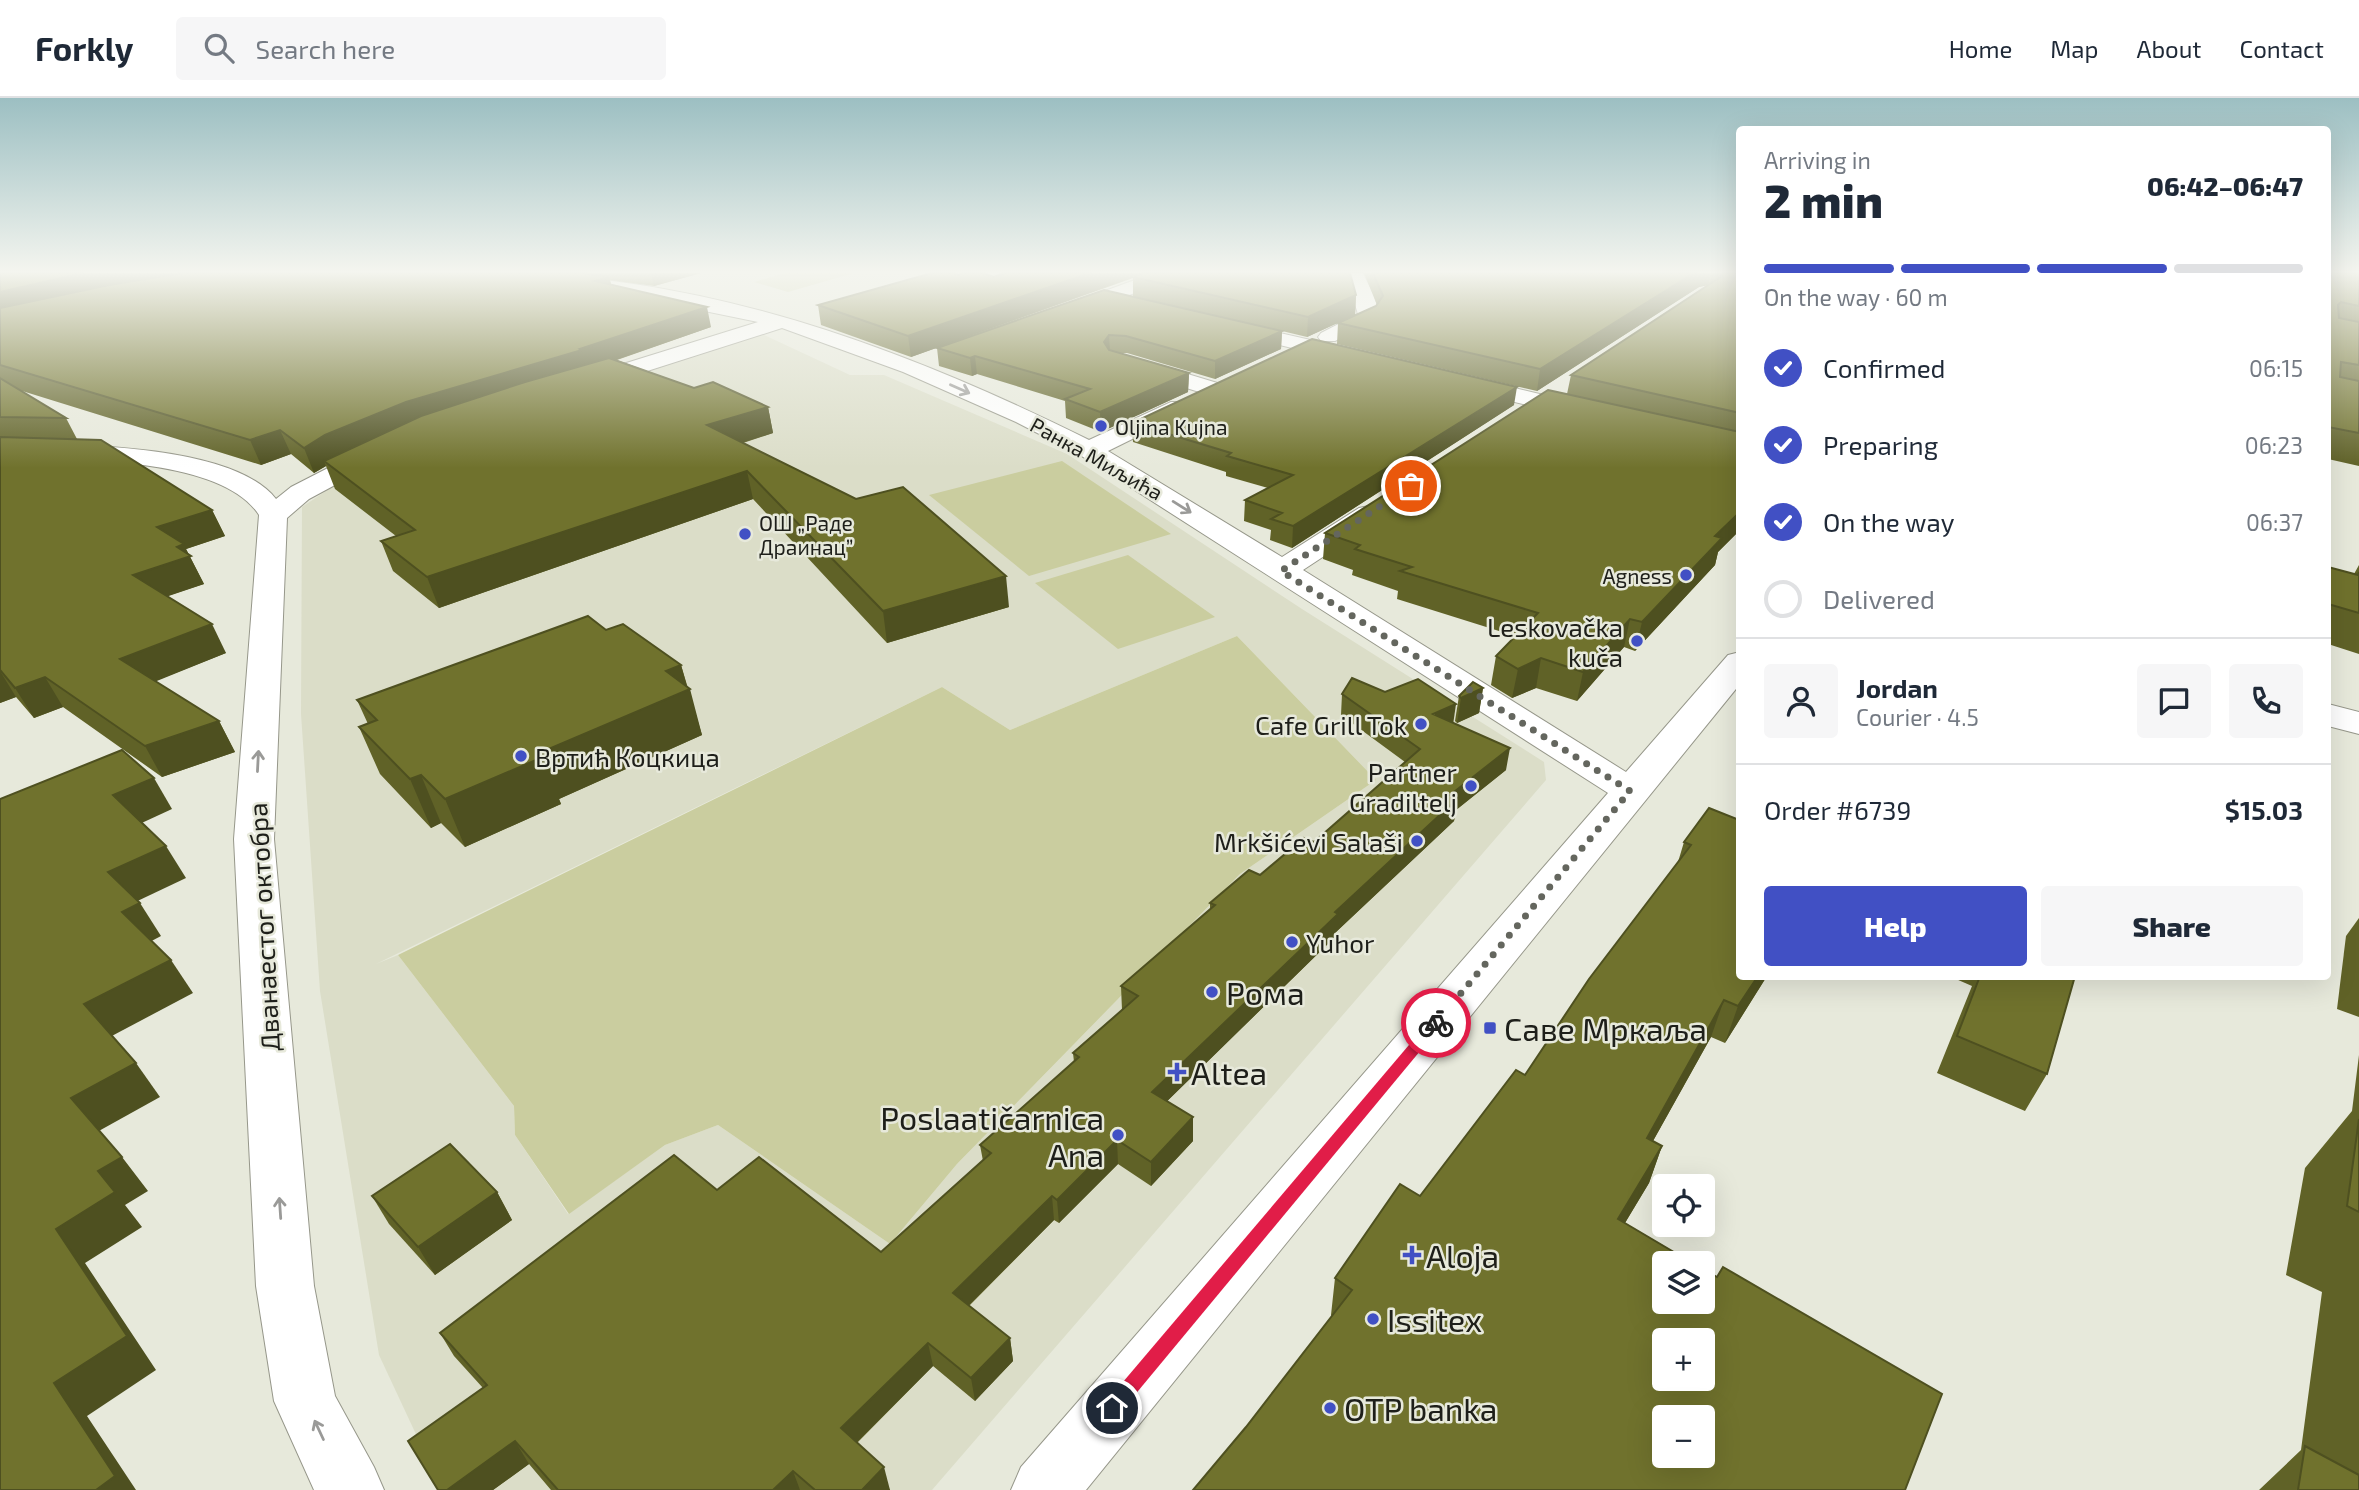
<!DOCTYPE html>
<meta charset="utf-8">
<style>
:root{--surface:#fff;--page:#f6f6f7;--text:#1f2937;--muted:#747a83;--line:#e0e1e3;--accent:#4150c4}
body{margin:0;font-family:"Exo 2",sans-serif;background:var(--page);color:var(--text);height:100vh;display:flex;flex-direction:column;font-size:26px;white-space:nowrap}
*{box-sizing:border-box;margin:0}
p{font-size:23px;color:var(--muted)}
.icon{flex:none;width:38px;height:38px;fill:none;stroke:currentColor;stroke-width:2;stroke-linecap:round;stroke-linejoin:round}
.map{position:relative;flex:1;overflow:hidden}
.drawer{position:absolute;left:1736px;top:28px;width:595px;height:854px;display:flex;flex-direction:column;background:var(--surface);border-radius:7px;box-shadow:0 7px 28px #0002}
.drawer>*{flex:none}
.buttons{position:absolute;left:1652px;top:1076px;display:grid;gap:14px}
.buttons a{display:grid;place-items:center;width:63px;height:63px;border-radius:7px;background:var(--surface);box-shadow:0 7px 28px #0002;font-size:35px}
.pin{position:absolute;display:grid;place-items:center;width:60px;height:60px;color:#fff;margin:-30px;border:4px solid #fff;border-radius:50%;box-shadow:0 2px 7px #0007}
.courier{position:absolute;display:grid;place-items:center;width:70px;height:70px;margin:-35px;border:5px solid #e11d48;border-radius:50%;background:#fff;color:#222;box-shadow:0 2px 9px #0007}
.headline em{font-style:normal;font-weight:800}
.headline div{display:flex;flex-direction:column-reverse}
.headline{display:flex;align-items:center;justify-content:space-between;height:119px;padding:0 28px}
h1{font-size:46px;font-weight:800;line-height:52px}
.bar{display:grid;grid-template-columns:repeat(4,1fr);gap:10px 7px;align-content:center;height:84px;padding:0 28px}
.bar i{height:9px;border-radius:5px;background:var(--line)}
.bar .active{background:var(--accent)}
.bar p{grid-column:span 4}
.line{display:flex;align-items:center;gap:18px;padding:0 28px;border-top:2px solid var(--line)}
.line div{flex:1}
.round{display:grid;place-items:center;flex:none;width:74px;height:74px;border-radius:7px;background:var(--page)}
ol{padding:0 28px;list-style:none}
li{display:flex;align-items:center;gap:21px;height:77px}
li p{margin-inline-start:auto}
li .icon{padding:7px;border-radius:50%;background:var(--accent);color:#fff;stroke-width:4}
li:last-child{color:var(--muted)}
li i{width:38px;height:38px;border:4px solid var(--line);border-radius:50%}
.button{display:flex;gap:14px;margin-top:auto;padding:14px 28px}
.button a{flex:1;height:80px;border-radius:7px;background:var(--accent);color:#fff;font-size:28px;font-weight:800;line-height:80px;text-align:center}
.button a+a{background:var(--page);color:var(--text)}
header{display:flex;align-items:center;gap:42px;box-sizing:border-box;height:98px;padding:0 35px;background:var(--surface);border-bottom:2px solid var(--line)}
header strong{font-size:33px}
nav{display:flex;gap:38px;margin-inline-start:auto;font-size:24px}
.search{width:490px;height:63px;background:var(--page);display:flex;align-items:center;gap:18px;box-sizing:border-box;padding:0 24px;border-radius:7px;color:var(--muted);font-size:26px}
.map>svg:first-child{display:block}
.built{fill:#dbddc8;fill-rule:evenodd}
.green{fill:#cacd9f}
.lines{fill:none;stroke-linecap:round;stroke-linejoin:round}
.minor-casing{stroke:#96978a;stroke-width:2}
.minor{fill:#fff;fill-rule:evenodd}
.wall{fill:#606227}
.shaded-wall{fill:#4e5020}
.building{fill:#70722d;stroke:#4e5020;stroke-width:2;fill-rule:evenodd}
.oneway{stroke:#9a9a98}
.route{fill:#e11d48}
.done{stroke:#64665e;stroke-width:7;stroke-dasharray:0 12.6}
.poi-dot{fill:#4150c4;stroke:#e7e9db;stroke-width:2.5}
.labels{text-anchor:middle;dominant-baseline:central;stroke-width:5;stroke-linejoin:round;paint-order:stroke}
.far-poi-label{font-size:21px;fill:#1e1f1a;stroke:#e7e9db;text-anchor:start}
.far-street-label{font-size:21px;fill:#1e1f1a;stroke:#e7e9db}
.poi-label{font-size:26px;fill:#1e1f1a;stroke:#e7e9db;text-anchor:end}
.street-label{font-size:26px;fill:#1e1f1a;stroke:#e7e9db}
.near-poi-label{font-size:32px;fill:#1e1f1a;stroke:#e7e9db;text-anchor:start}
</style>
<header>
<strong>Forkly</strong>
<div class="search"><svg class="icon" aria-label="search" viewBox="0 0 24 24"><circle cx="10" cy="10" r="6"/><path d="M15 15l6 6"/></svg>Search here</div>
<nav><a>Home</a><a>Map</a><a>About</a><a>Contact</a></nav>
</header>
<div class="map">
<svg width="2359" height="1392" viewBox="0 0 2359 1392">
<rect width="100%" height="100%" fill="#e7e9db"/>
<!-- built -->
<path class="built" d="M760 235 850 277H884L1067 356 1302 511 1544 664 1546 682 932 1392H442L379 1257 320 893 301 616 302 409 356 373 424 342ZM1237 538 1376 682 1240 776 957 1066 890 1146 718 1027 665 1047 568 1116 515 1037 514 1008 398 857 376 866 942 589 1010 632Z"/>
<!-- green -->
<g class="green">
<polygon points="785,175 854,175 788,194 754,184"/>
<polygon points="1062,363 1171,436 1029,478 929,397"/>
<polygon points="1128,457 1215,519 1118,551 1035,485"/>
<polygon points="1237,538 1376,682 1240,776 957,1066 890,1146 718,1027 665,1047 569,1116 515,1037 514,1008 398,857 942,589 1010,632"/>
</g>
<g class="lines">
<!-- minor casing -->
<g class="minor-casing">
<g id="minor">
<path d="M493 175C702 175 905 250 1089 342L1171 304H1187L1191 309 1187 314 1108 353 1282 459 1359 410 1369 408 1379 410 1383 416 1379 422 1303 472 1626 674 1728 557 1740 554V586L1086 1392H1011L1021 1369 1608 695 1080 357 1016 324 903 274 782 230 594 290H578L575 285 578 280 758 224 641 200 502 180Z"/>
<polygon points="1154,175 1181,175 1178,179 1075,217 1068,219 1058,213 1061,209"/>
<path d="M1345 175H1363C1369 189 1383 209 1375 223L1335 243H1321L1318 239 1321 235 1358 216Z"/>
<polygon points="1232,224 1359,253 1362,258 1359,263 1351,264 1225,234 1222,230 1225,226"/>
<polygon points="1138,261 1224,287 1227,292 1224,297 1216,299 1130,273 1127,268 1130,263"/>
<polygon points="1464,278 1590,308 1594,313 1590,318 1582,320 1456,290 1453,285 1456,280"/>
<path d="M0 345C67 346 233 345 276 401L291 389 367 350 376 347 385 350 389 355 385 360 309 401 287 420 274 741 314 1188 335 1298 374 1369 384 1392H314L274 1303 256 1188 234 741 259 417C221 357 65 361 0 361Z"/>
<polygon points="2328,606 2359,614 2359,636 2328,628"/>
</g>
</g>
<!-- minor -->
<use href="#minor" class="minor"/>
</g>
<!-- wall -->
<g class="wall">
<polygon points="0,175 701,175 654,188 610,182 611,186 711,229 617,262 694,290 768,309 773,335 743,345 1009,509 887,545 753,401 439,510 393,473 381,443 396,438 335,391 326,368 314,375 291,356 261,367 19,292 66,320 77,341 212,412 225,438 186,451 204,486 167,498 226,555 155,583 219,623 235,654 162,679 63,609 34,620 16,599 0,605"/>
<polygon points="1350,175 1356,197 1355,217 1307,239 1282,233 1281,251 1215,281 1127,255 1120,255 1189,275 1188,294 1101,334 1066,320 1065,303 977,276 972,278 939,268 937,250 1133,198 1133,180 911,259 821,227 818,207 958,177 994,179"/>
<polygon points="1364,175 1740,175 1740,432 1718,454 1715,467 1635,553 1624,549 1577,603 1536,590 1512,600 1491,587 1496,558 1515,538 1397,501 1398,493 1352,477 1353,472 1323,461 1325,435 1567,296 1571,277 1708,187 1699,189 1537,293 1337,246 1338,225 1377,207"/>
<polygon points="2328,175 2359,175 2359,368 2328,361"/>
<polygon points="1514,307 1292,450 1270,442 1271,432 1244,423 1245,402 1268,390 1226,378 1226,374 1133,344 1132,325"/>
<polygon points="2359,467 2359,556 2328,546 2328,469 2354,476"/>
<polygon points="606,532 681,567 702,637 559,701 561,706 465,749 441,725 431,730 380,676 359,629 368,626 357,602"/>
<polygon points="1483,590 1479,615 1457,625 1455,623 1459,598"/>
<polygon points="1342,596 1453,625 1506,672 1456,712 1454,723 1336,834 1335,839 1167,1003 1193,1019 1193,1043 1151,1088 1118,1066 1059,1125 1054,1122 969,1208 1010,1240 1013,1263 975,1303 933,1268 857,1345 890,1392 551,1392 529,1366 493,1392 438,1392 483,1290 454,1258 440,1235 717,1092 881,1154 983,1063 980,1047 1074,964 1073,955 1122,912 1121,888 1210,811 1210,805 1260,777 1314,744 1405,664 1341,617"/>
<polygon points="1709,710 1740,878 1767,878 1725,945 1711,939 1653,1043 1662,1048 1649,1085 1625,1125 1717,1179 1942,1296 1246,1329 1332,1218 1331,1217 1335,1180 1420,1098 1525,977 1678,764 1684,744"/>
<polygon points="2359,820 2359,919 2337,911 2346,838"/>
<polygon points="1949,878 2075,878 2047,976 2025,1013 1937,975 1972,888"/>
<polygon points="2359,957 2359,1392 2259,1392 2301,1352 2322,1194 2286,1177 2305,1070 2352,1013"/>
<polygon points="497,1094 512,1122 435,1177 389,1126 372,1098"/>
</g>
<!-- shaded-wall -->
<g class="shaded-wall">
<polygon points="83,175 212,175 0,216 0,194"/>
<polygon points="651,175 701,175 654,188"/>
<polygon points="1090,175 1145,175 911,259 908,238"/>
<polygon points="1694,175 1711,175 1708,187 1699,189 1537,293 1540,271"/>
<polygon points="609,179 614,199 595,183"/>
<polygon points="1356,197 1355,217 1307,239 1308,219"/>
<polygon points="707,209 711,229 324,363 326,368 314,375 304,350 325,337 406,304 580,251"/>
<polygon points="1282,233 1281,251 1215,281 1215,263"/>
<polygon points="1109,237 1110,255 1104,244"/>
<polygon points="975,258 977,276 972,278 970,260"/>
<polygon points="1189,275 1188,294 1101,334 1100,314"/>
<polygon points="1517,289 1514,307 1292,450 1293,428"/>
<polygon points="768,309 773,335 713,354 707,327"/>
<polygon points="280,332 291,356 261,367 250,342"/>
<polygon points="747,373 753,401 439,510 427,479"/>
<polygon points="212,412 225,438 186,451 204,486 148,505 133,477 157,429"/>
<polygon points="1740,414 1740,432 1718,454 1715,467 1635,553 1642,524 1715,438"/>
<polygon points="1006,478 1009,509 887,545 883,513"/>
<polygon points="1630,521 1624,549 1577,603 1583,574"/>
<polygon points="212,526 226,555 137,591 120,561"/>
<polygon points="1541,560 1536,590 1512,600 1518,571"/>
<polygon points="681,567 688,592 690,591 702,637 559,701 561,706 465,749 445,701 539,655 666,573"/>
<polygon points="0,573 16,599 0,605"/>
<polygon points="45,579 63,609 34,620 15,590"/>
<polygon points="1483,590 1479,615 1457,625 1461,600"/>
<polygon points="1456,606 1453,627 1433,616"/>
<polygon points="219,623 235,654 162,679 145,648"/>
<polygon points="1510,650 1506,672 1456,712 1454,723 1336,834 1335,839 1152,1018 1152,994 1335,814 1450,697"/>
<polygon points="421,677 441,725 431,730 410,681"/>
<polygon points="154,680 172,711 133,729 113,697"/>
<polygon points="166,748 186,780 129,807 108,774"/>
<polygon points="140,805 161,838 144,847 122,814"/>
<polygon points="171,862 193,895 108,940 84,906"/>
<polygon points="1758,878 1767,878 1725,945 1738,908"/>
<polygon points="1724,902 1711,939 1634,1077 1647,1040"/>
<polygon points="136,965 160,999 97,1034 71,1000"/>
<polygon points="1193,1019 1193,1043 1151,1088 1151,1064"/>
<polygon points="1117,1042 1118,1066 1059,1125 1057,1102"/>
<polygon points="1662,1048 1649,1085 1605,1158 1618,1121"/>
<polygon points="122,1059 148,1093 125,1107 142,1129 85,1165 156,1272 87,1318 136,1392 96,1392 54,1285 56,1131 98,1073"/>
<polygon points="497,1094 512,1122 435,1177 418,1149"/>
<polygon points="1052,1098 1054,1122 957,1219 953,1195"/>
<polygon points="1010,1240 1013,1263 975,1303 971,1280"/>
<polygon points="928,1245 933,1268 848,1353 841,1330"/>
<polygon points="515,1343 529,1366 493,1392 447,1392"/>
<polygon points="884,1369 890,1392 862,1392"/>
<polygon points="793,1373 800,1392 773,1392"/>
</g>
<!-- building -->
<g class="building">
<polygon points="0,175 83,175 0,194"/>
<polygon points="183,175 583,175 609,179 595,183 707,209 580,251 582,252 406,304 325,337 304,350 280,332 250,342 0,267 0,210 109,187"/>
<polygon points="932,175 953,175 958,177 963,175 983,175 994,179 1004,175 1090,175 908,238 818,207"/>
<polygon points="1143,175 1350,175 1356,197 1308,219 1133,179"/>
<polygon points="1373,175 1694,175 1540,271 1338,225 1376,208 1383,198"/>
<polygon points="1722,175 1740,175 1740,315 1571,277 1722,178"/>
<polygon points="2328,175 2359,175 2359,208 2341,204 2338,207 2339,220 2359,224 2359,267 2341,264 2340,279 2359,283 2359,335 2328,329"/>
<polygon points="1104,192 1282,233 1215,263 1126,238 1109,237 1104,244 1109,252 1189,275 1100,314 1065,301 1090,291 975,258 970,260 937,250"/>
<polygon points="1312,241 1517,289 1293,428 1271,421 1282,415 1245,402 1293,377 1227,358 1231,355 1132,325"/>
<polygon points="609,260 694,290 713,284 768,309 707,327 856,401 903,389 1006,478 883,513 747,373 427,479 381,443 415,432 324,363 421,318 525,284"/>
<polygon points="0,280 66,320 0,319"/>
<polygon points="1548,292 1740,334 1740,414 1715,438 1722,440 1642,524 1630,521 1583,574 1541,560 1518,571 1496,558 1538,515 1400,473 1412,469 1355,451 1360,447 1325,435"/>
<polygon points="0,339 101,342 212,412 157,429 184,446 177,449 191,458 133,477 212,526 120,561 219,623 145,648 45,579 15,590 0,572"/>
<polygon points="2328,469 2358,477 2359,474 2359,515 2328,506"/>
<polygon points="588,518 606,532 623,526 681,567 666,573 690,591 539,655 543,659 445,701 421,677 410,681 359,629 377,622 357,602"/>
<polygon points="1352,580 1385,594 1418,581 1456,606 1433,616 1510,650 1450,697 1457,701 1335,814 1338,816 1152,994 1193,1019 1151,1064 1117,1042 1057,1102 1052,1098 953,1195 1010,1240 971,1280 928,1245 841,1330 884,1369 862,1392 815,1392 793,1373 773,1392 558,1392 515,1343 447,1392 438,1392 408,1343 487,1287 440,1235 674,1057 717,1092 759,1059 881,1154 991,1055 980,1047 1079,959 1073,955 1138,898 1121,888 1215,807 1210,805 1249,772 1260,777 1304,740 1314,744 1420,651 1342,596"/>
<polygon points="1473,584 1483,590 1461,600 1459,598"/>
<polygon points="122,652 154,680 113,697 166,748 108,774 140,805 122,814 171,862 84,906 136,965 71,1000 122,1059 98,1073 115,1094 56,1131 127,1238 54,1285 115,1378 96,1392 0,1392 0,701"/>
<path d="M1709 710 1739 722 1740 720V878H1758L1738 908 1724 902 1647 1040 1662 1048 1618 1121 1694 1166H1664V1204H1703V1171L1717 1179 1723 1169 1942 1296 1905 1392H1193L1246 1329 1352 1192 1335 1180 1400 1086 1420 1098 1516 972 1525 977 1589 881 1691 747 1684 744ZM1664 1242H1703V1281H1664ZM1664 1320H1703V1358H1664Z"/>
<polygon points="1980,878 2075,878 2047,976 1957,938"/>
<polygon points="2359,1021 2359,1114 2347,1108"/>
<polygon points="450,1046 497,1094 418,1149 372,1098"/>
<polygon points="2305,1348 2359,1377 2359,1392 2298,1392"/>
</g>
<!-- one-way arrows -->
<defs><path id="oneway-shaft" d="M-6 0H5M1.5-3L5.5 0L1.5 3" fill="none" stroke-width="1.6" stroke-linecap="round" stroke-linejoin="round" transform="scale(1.75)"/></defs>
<g class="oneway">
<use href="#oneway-shaft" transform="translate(960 291) rotate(24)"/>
<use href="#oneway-shaft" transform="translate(1182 409) rotate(32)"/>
<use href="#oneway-shaft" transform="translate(258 663) rotate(-87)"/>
<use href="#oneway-shaft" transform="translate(280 1110) rotate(-94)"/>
<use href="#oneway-shaft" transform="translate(319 1332) rotate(-115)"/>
</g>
<!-- sky -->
<linearGradient id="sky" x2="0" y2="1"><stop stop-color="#9cbfc2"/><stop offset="0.47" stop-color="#f4f5ef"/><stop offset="1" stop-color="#f4f5ef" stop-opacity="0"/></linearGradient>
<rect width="2359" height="370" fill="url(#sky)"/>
<!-- route -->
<polygon class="route" points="1436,920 1443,925 1440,929 1119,1316 1112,1319 1106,1316 1103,1310 1106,1304 1431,921"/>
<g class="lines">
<!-- done -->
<polyline class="done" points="1411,388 1281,473 1630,693 1436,925"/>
</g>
<!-- markers -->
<g class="poi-dot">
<circle cx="1101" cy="328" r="7"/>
<circle cx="745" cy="436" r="7"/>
<circle cx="1686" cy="477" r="7"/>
<circle cx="1637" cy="543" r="7"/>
<circle cx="1421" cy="626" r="7"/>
<circle cx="521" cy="658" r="7"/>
<circle cx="1471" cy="688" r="7"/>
<circle cx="1417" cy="743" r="7"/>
<circle cx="1292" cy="844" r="7"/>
<circle cx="1212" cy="894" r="7"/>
<rect x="1483" y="923" width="14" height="14" rx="3.5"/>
<path d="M1173.5 963.5h7v7h7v7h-7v7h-7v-7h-7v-7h7z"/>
<circle cx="1118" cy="1037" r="7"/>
<path d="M1408.5 1146.5h7v7h7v7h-7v7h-7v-7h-7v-7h7z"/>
<circle cx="1373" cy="1221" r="7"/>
<circle cx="1330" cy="1310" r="7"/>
</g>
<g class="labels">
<!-- far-poi labels -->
<g class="far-poi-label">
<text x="1115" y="328">Oljina Kujna</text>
<text x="759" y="424">ОШ „Раде<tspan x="759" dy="24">Драинац”</tspan></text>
<text x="1672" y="477" text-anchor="end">Agness</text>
</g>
<!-- far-street labels -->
<g class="far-street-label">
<text transform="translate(1097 360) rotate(29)">Ранка Миљића</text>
</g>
<!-- poi labels -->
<g class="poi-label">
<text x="1623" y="528">Leskovačka<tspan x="1623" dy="30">kuča</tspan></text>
<text x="1407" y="626">Cafe Grill Tok</text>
<text x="535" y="658" text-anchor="start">Вртић Коцкица</text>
<text x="1457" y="673">Partner<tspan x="1457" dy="30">Gradiltelj</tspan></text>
<text x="1403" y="743">Mrkšićevi Salaši</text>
<text x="1306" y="844" text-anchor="start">Yuhor</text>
</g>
<!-- street labels -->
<g class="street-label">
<text transform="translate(263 829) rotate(-93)">Дванаестог октобра</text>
</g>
<!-- near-poi labels -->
<g class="near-poi-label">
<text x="1226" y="894">Рома</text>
<text x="1504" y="930">Саве Мркаља</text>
<text x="1191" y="974">Altea</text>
<text x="1104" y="1019" text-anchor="end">Poslaatičarnica<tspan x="1104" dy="37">Ana</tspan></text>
<text x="1426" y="1157">Aloja</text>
<text x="1387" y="1221">Issitex</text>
<text x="1344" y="1310">OTP banka</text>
</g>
</g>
</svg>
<div class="buttons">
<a><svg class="icon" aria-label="locate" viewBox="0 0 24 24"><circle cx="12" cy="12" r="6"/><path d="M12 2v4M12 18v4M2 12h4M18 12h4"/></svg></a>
<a><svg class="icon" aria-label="layers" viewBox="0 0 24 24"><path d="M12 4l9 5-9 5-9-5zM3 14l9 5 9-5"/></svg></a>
<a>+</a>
<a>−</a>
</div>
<div class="pin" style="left:1411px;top:388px;background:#ea580c"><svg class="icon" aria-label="bag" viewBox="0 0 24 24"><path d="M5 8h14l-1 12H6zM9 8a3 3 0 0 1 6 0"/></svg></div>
<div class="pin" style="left:1112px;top:1310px;background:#1f2937"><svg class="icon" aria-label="home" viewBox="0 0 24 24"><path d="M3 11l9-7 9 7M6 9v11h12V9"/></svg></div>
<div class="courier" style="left:1436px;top:925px"><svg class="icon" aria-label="bike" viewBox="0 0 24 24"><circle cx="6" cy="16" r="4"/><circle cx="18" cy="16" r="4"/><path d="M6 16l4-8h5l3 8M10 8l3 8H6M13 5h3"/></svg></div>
<section class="drawer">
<div class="headline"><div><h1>2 min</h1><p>Arriving in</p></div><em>06:42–06:47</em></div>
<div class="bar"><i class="active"></i><i class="active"></i><i class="active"></i><i></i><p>On the way · 60 m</p></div>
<ol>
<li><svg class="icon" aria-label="check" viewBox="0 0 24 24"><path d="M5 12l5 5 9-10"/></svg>Confirmed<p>06:15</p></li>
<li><svg class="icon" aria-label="check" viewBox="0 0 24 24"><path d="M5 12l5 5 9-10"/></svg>Preparing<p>06:23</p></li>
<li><svg class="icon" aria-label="check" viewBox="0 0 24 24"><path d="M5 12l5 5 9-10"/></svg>On the way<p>06:37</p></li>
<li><i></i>Delivered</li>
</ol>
<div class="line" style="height:126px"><a class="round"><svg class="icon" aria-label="person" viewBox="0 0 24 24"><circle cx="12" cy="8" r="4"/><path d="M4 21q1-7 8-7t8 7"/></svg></a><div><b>Jordan</b><p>Courier · 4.5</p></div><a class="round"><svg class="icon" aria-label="chat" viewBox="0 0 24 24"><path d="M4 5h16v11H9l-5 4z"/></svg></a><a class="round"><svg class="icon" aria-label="phone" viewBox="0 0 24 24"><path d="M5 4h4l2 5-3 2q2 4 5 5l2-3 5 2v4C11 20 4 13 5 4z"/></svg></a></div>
<div class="line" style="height:91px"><div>Order #6739</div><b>$15.03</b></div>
<div class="button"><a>Help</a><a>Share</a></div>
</section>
</div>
